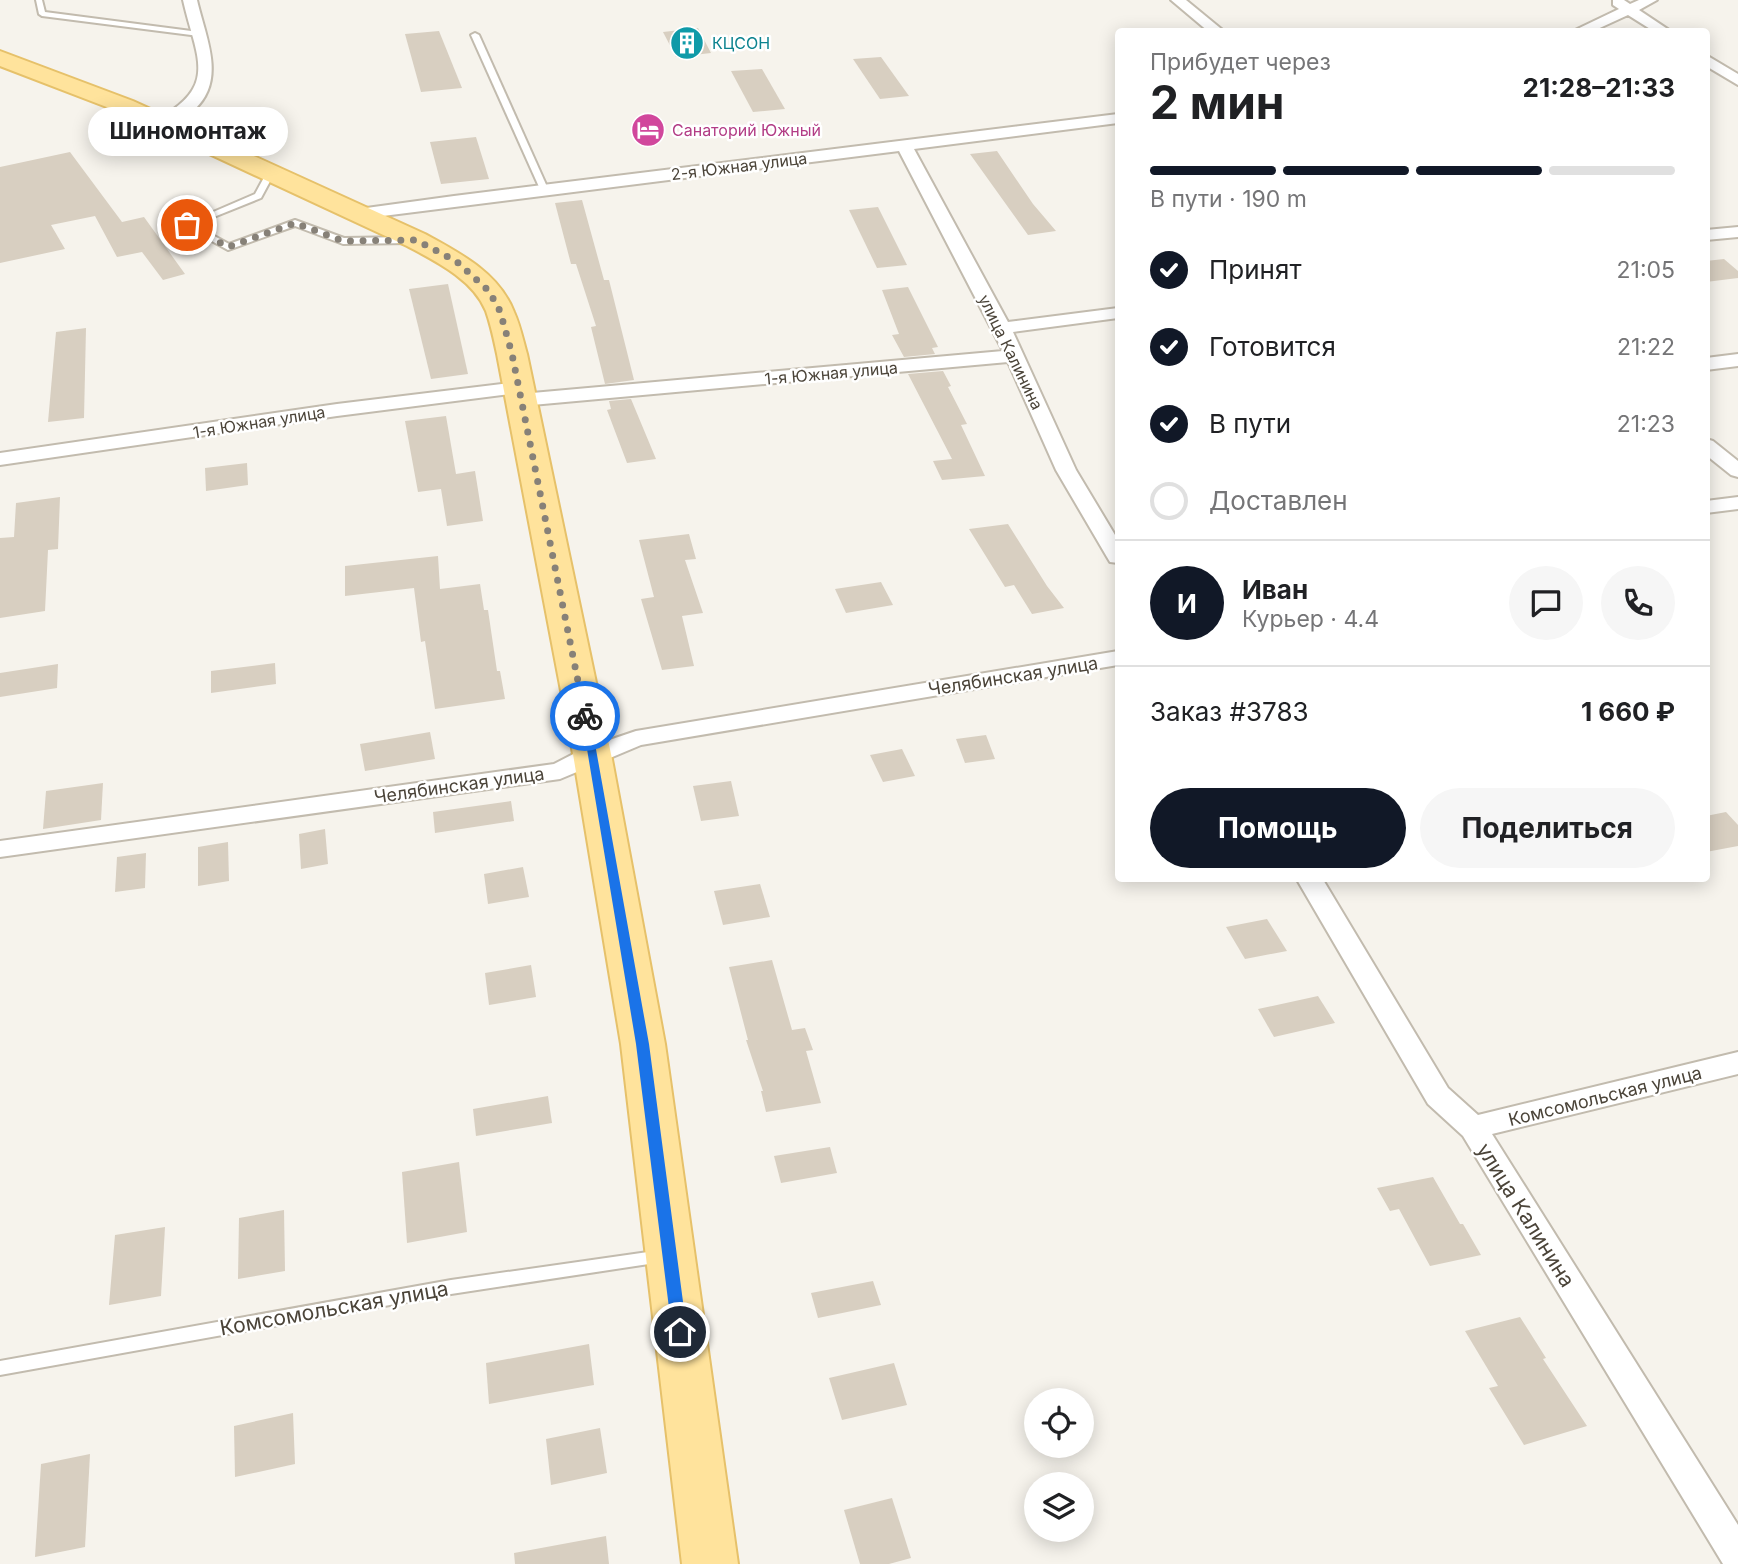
<!DOCTYPE html>
<html lang="ru">
<meta charset="utf-8">
<style>
:root{--surface:#fff;--page:#f6f6f6;--text:#202124;--muted:#757577;--line:#e0e0e0;--accent:#111827}
body{margin:0;font-family:Inter,sans-serif;background:var(--page);color:var(--text);height:100vh;display:flex;flex-direction:column;font-size:26px;white-space:nowrap}
*{box-sizing:border-box;margin:0}
p{font-size:23px;color:var(--muted)}
.icon{flex:none;width:38px;height:38px;fill:none;stroke:currentColor;stroke-width:2;stroke-linecap:round;stroke-linejoin:round}
.map{position:relative;flex:1;overflow:hidden}
.sheet{position:absolute;left:1115px;top:28px;width:595px;height:854px;display:flex;flex-direction:column;background:var(--surface);border-radius:7px;box-shadow:0 4px 18px #0003}
.sheet>*{flex:none}
.fabs{position:absolute;left:1024px;top:1388px;display:grid;gap:14px}
.fabs a{display:grid;place-items:center;width:70px;height:70px;border-radius:50%;background:var(--surface);box-shadow:0 4px 18px #0003;font-size:35px}
.pin{position:absolute;display:grid;place-items:center;width:60px;height:60px;color:#fff;margin:-30px;border:4px solid #fff;border-radius:50%;box-shadow:0 2px 7px #0007}
.courier{position:absolute;display:grid;place-items:center;width:70px;height:70px;margin:-35px;border:5px solid #1a73e8;border-radius:50%;background:#fff;color:#222;box-shadow:0 2px 9px #0007}
.bubble{position:absolute;height:49px;border-radius:24px;background:var(--surface);box-shadow:0 4px 18px #0003;font-size:23px;font-weight:700;line-height:49px;text-align:center}
.head em{font-style:normal;font-weight:700}
.head div{display:flex;flex-direction:column-reverse}
.head{display:flex;align-items:center;justify-content:space-between;height:119px;padding:0 35px}
h1{font-size:46px;font-weight:700;line-height:52px}
.bar{display:grid;grid-template-columns:repeat(4,1fr);gap:10px 7px;align-content:center;height:84px;padding:0 35px}
.bar i{height:9px;border-radius:5px;background:var(--line)}
.bar .active{background:var(--accent)}
.bar p{grid-column:span 4}
.line{display:flex;align-items:center;gap:18px;padding:0 35px;border-top:2px solid var(--line)}
.line div{flex:1}
.round{display:grid;place-items:center;flex:none;width:74px;height:74px;border-radius:37px;background:var(--page)}
ol{padding:0 35px;list-style:none}
li{display:flex;align-items:center;gap:21px;height:77px}
li p{margin-inline-start:auto}
li .icon{padding:7px;border-radius:50%;background:var(--accent);color:#fff;stroke-width:4}
li:last-child{color:var(--muted)}
li i{width:38px;height:38px;border:4px solid var(--line);border-radius:50%}
.cta{display:flex;gap:14px;margin-top:auto;padding:14px 35px}
.cta a{flex:1;height:80px;border-radius:42px;background:var(--accent);color:#fff;font-size:28px;font-weight:700;line-height:80px;text-align:center}
.cta a+a{background:var(--page);color:var(--text)}
.map>svg:first-child{display:block}
.building{fill:#d8cfc1}
.lines{fill:none;stroke-linecap:round;stroke-linejoin:round}
.service-casing{stroke:#c2bbae;stroke-width:4}
.minor-casing{stroke:#c2bbae;stroke-width:4}
.primary-casing{stroke:#e6c16a;stroke-width:4}
.service{fill:#fff;fill-rule:evenodd}
.minor{fill:#fff;fill-rule:evenodd}
.primary{fill:#ffe39c;fill-rule:evenodd}
.route{fill:#1a73e8}
.done{stroke:#878178;stroke-width:7;stroke-dasharray:0 12.6}
.labels{text-anchor:middle;dominant-baseline:central;stroke-width:5;stroke-linejoin:round;paint-order:stroke}
.far-culture-label{font-size:16px;fill:#0d838f;stroke:#fff;text-anchor:start}
.far-hotel-label{font-size:16px;fill:#b23c85;stroke:#fff;text-anchor:start}
.far-street-label{font-size:16px;fill:#4b4439;stroke:#fff}
.street-label{font-size:18px;fill:#4b4439;stroke:#fff}
.near-street-label{font-size:21px;fill:#4b4439;stroke:#fff}
</style>
<div class="map">
<svg width="1738" height="1564" viewBox="0 0 1738 1564">
<rect width="100%" height="100%" fill="#f6f3ec"/>
<!-- building -->
<g class="building">
<polygon points="698,28 711,53 676,57 663,32"/>
<polygon points="439,31 462,88 421,92 405,34"/>
<polygon points="881,57 909,96 880,99 853,59"/>
<polygon points="762,69 785,109 753,112 731,71"/>
<polygon points="476,137 489,179 441,184 430,142"/>
<polygon points="997,151 1033,204 1056,231 1028,235 970,154"/>
<polygon points="70,152 122,222 144,217 185,274 163,280 142,252 117,257 95,216 51,225 65,249 0,263 0,167"/>
<polygon points="582,200 604,280 609,280 634,380 605,384 591,327 596,326 576,264 571,264 555,203"/>
<polygon points="878,207 907,265 877,268 849,210"/>
<polygon points="1724,259 1738,271 1738,278 1706,282 1706,261"/>
<polygon points="448,284 468,374 431,379 409,289"/>
<polygon points="908,287 938,347 932,348 935,354 904,357 892,335 899,334 882,290"/>
<polygon points="86,328 84,418 48,422 56,332"/>
<polygon points="943,371 951,386 948,387 967,424 961,425 985,476 942,480 933,461 952,459 908,374"/>
<polygon points="631,399 656,459 627,463 607,410 611,409 609,401"/>
<polygon points="446,416 456,474 475,471 483,521 447,526 441,489 418,492 405,421"/>
<polygon points="247,463 248,485 206,491 205,468"/>
<polygon points="60,497 58,549 48,550 45,611 0,618 0,538 14,537 16,503"/>
<polygon points="1008,524 1047,586 1064,608 1032,614 1014,585 1005,587 969,529"/>
<polygon points="689,534 696,559 685,560 703,613 682,616 694,666 662,670 641,599 654,597 639,540"/>
<polygon points="438,556 440,589 480,584 484,610 488,610 497,671 500,671 505,699 435,709 425,641 421,642 414,588 345,596 345,566"/>
<polygon points="881,582 893,605 846,613 835,589"/>
<polygon points="275,663 276,684 211,693 211,671"/>
<polygon points="58,664 57,688 0,697 0,673"/>
<polygon points="430,732 435,759 365,771 360,744"/>
<polygon points="986,735 995,759 965,763 956,739"/>
<polygon points="902,749 915,776 883,782 870,755"/>
<polygon points="731,781 739,816 701,821 693,786"/>
<polygon points="103,783 101,820 43,829 46,791"/>
<polygon points="511,801 514,821 435,833 433,812"/>
<polygon points="1726,812 1738,825 1738,846 1706,852 1706,816"/>
<polygon points="325,829 328,864 301,869 299,834"/>
<polygon points="228,842 229,881 198,886 198,847"/>
<polygon points="146,853 145,888 115,892 117,857"/>
<polygon points="523,867 529,897 488,904 484,874"/>
<polygon points="760,884 770,917 723,925 714,891"/>
<polygon points="1267,919 1287,951 1245,959 1226,927"/>
<polygon points="772,960 792,1030 805,1028 813,1050 806,1051 821,1103 766,1112 761,1091 763,1091 746,1040 748,1040 729,967"/>
<polygon points="531,965 536,997 489,1005 485,973"/>
<polygon points="1318,996 1335,1023 1274,1037 1258,1009"/>
<polygon points="548,1096 552,1123 476,1136 473,1109"/>
<polygon points="830,1147 837,1173 781,1183 774,1156"/>
<polygon points="459,1162 467,1232 407,1243 402,1172"/>
<polygon points="1433,1177 1460,1224 1463,1224 1481,1255 1430,1266 1399,1209 1390,1211 1377,1188"/>
<polygon points="284,1210 285,1271 238,1279 239,1218"/>
<polygon points="165,1227 161,1296 109,1305 115,1235"/>
<polygon points="873,1281 881,1305 818,1318 811,1293"/>
<polygon points="1520,1317 1546,1358 1543,1359 1587,1426 1524,1445 1489,1388 1498,1386 1465,1331"/>
<polygon points="589,1344 594,1385 489,1404 486,1363"/>
<polygon points="894,1363 907,1405 842,1420 829,1378"/>
<polygon points="293,1413 295,1464 235,1477 234,1426"/>
<polygon points="600,1428 607,1473 551,1485 546,1439"/>
<polygon points="90,1454 85,1547 35,1557 41,1464"/>
<polygon points="892,1498 911,1558 889,1564 860,1564 844,1510"/>
<polygon points="606,1536 609,1564 515,1564 514,1553"/>
</g>
<g class="lines">
<!-- service casing -->
<g class="service-casing">
<g id="service">
<polygon points="36,0 42,0 45,12 199,32 203,34 199,36 42,16 39,14"/>
<polygon points="475,33 479,35 548,189 547,191 540,189 471,35"/>
<polygon points="268,170 275,172 261,198 194,225 229,244 295,220 344,238 410,237 414,240 410,243 343,244 295,226 228,250 183,225 255,194"/>
<polygon points="662,1250 668,1252 670,1256 668,1260 662,1262 451,1294 0,1375 0,1361 451,1280"/>
</g>
</g>
<!-- minor casing -->
<g class="minor-casing">
<g id="minor">
<path d="M183 0H197C205 36 227 79 195 109 186 117 173 125 161 128L153 123 156 120C220 86 196 58 183 0Z"/>
<polygon points="1171,0 1186,0 1225,32 1209,32"/>
<polygon points="1613,0 1624,0 1630,4 1639,0 1657,0 1639,10 1672,32 1655,32 1628,15 1591,32 1571,32 1619,9 1613,5"/>
<polygon points="1706,55 1738,74 1738,85 1706,66"/>
<polygon points="1118,114 1118,123 914,149 1008,322 1118,308 1118,318 1013,332 1076,470 1118,540 1118,563 1110,562 1107,557 1056,470 1008,362 521,406 511,400 521,394 1003,351 899,151 359,219 351,214 359,209 454,196"/>
<polygon points="1738,227 1738,237 1706,240 1706,230"/>
<polygon points="1738,354 1738,366 1706,370 1706,358"/>
<polygon points="519,382 528,388 526,392 337,416 0,465 0,453 337,404"/>
<polygon points="1706,439 1713,441 1738,461 1738,477 1731,475 1706,455"/>
<polygon points="1738,497 1738,509 1706,513 1706,501"/>
<polygon points="1118,651 1118,665 641,745 560,779 0,857 0,841 554,764 583,749 636,731"/>
<polygon points="1296,878 1322,878 1448,1088 1478,1115 1738,1052 1738,1074 1492,1134 1738,1525 1738,1564 1723,1564 1463,1136 1428,1104"/>
</g>
</g>
<!-- primary casing -->
<g class="primary-casing">
<path id="primary" d="M0 51 133 101 425 234C460 253 499 273 514 312 520 325 523 340 527 354L611 754 665 1044 738 1564H682L621 1044 573 754 497 354C494 340 491 325 486 311 473 279 435 261 407 246L117 111 0 66Z"/>
</g>
<!-- service -->
<use href="#service" class="service"/>
<!-- minor -->
<use href="#minor" class="minor"/>
<!-- primary -->
<use href="#primary" class="primary"/>
</g>
<!-- route -->
<polygon class="route" points="581,713 590,716 649,1044 687,1332 680,1339 672,1332 636,1044"/>
<g class="lines">
<!-- done -->
<polyline class="done" points="187,225 228,247 295,223 343,241 416,240 456,261 489,291 500,311 512,354 585,716"/>
</g>
<!-- icons -->
<defs>
<g id="building-disc" transform="scale(1.75)"><circle r="9.5" fill="#0f9aa8" stroke="#fff"/><path d="M-4-6H4V6H1V3H-1V6H-4ZM-2.5-4.3h1.7v1.8h-1.7ZM.8-4.3h1.7v1.8H.8ZM-2.5-1h1.7V.8h-1.7ZM.8-1h1.7V.8H.8Z" fill="#fff"/></g>
<g id="hotel-disc" transform="scale(1.75)"><circle r="9.5" fill="#d1479c" stroke="#fff"/><path d="M-6-4.5h1.5V1H6V5H4.5V3h-9V5H-6ZM-4 0a1.8 1.8 0 1 1 3.6 0ZM.5 0V-2.5h3Q6-2.5 6 0Z" fill="#fff"/></g>
</defs>
<g fill-rule="evenodd">
<use href="#building-disc" x="687" y="43"/>
<use href="#hotel-disc" x="648" y="130"/>
</g>
<g class="labels">
<!-- far-culture labels -->
<g class="far-culture-label">
<text x="712" y="43">КЦСОН</text>
</g>
<!-- far-hotel labels -->
<g class="far-hotel-label">
<text x="672" y="130">Санаторий Южный</text>
</g>
<!-- far-street labels -->
<g class="far-street-label">
<text transform="translate(739 166) rotate(-7)">2-я Южная улица</text>
<text transform="translate(1011 352) rotate(64)">улица Калинина</text>
<text transform="translate(831 373) rotate(-5)">1-я Южная улица</text>
<text transform="translate(259 422) rotate(-9)">1-я Южная улица</text>
</g>
<!-- street labels -->
<g class="street-label">
<text transform="translate(1013 676) rotate(-9)">Челябинская улица</text>
<text transform="translate(459 785) rotate(-8)">Челябинская улица</text>
<text transform="translate(1605 1096) rotate(-14)">Комсомольская улица</text>
</g>
<!-- near-street labels -->
<g class="near-street-label">
<text transform="translate(1526 1215) rotate(58)">улица Калинина</text>
<text transform="translate(334 1308) rotate(-10)">Комсомольская улица</text>
</g>
</g>
</svg>
<div class="fabs">
<a><svg class="icon" aria-label="locate" viewBox="0 0 24 24"><circle cx="12" cy="12" r="6"/><path d="M12 2v4M12 18v4M2 12h4M18 12h4"/></svg></a>
<a><svg class="icon" aria-label="layers" viewBox="0 0 24 24"><path d="M12 4l9 5-9 5-9-5zM3 14l9 5 9-5"/></svg></a>
</div>
<div class="pin" style="left:187px;top:225px;background:#ea580c"><svg class="icon" aria-label="bag" viewBox="0 0 24 24"><path d="M5 8h14l-1 12H6zM9 8a3 3 0 0 1 6 0"/></svg></div>
<div class="pin" style="left:680px;top:1332px;background:#1f2937"><svg class="icon" aria-label="home" viewBox="0 0 24 24"><path d="M3 11l9-7 9 7M6 9v11h12V9"/></svg></div>
<div class="courier" style="left:585px;top:716px"><svg class="icon" aria-label="bike" viewBox="0 0 24 24"><circle cx="6" cy="16" r="4"/><circle cx="18" cy="16" r="4"/><path d="M6 16l4-8h5l3 8M10 8l3 8H6M13 5h3"/></svg></div>
<div class="bubble" style="left:88px;top:107px;width:200px">Шиномонтаж</div>
<section class="sheet">
<div class="head"><div><h1>2 мин</h1><p>Прибудет через</p></div><em>21:28–21:33</em></div>
<div class="bar"><i class="active"></i><i class="active"></i><i class="active"></i><i></i><p>В пути · 190 m</p></div>
<ol>
<li><svg class="icon" aria-label="check" viewBox="0 0 24 24"><path d="M5 12l5 5 9-10"/></svg>Принят<p>21:05</p></li>
<li><svg class="icon" aria-label="check" viewBox="0 0 24 24"><path d="M5 12l5 5 9-10"/></svg>Готовится<p>21:22</p></li>
<li><svg class="icon" aria-label="check" viewBox="0 0 24 24"><path d="M5 12l5 5 9-10"/></svg>В пути<p>21:23</p></li>
<li><i></i>Доставлен</li>
</ol>
<div class="line" style="height:126px"><b class="round" style="background:var(--accent);color:#fff">И</b><div><b>Иван</b><p>Курьер · 4.4</p></div><a class="round"><svg class="icon" aria-label="chat" viewBox="0 0 24 24"><path d="M4 5h16v11H9l-5 4z"/></svg></a><a class="round"><svg class="icon" aria-label="phone" viewBox="0 0 24 24"><path d="M5 4h4l2 5-3 2q2 4 5 5l2-3 5 2v4C11 20 4 13 5 4z"/></svg></a></div>
<div class="line" style="height:91px"><div>Заказ #3783</div><b>1 660 ₽</b></div>
<div class="cta"><a>Помощь</a><a>Поделиться</a></div>
</section>
</div>
